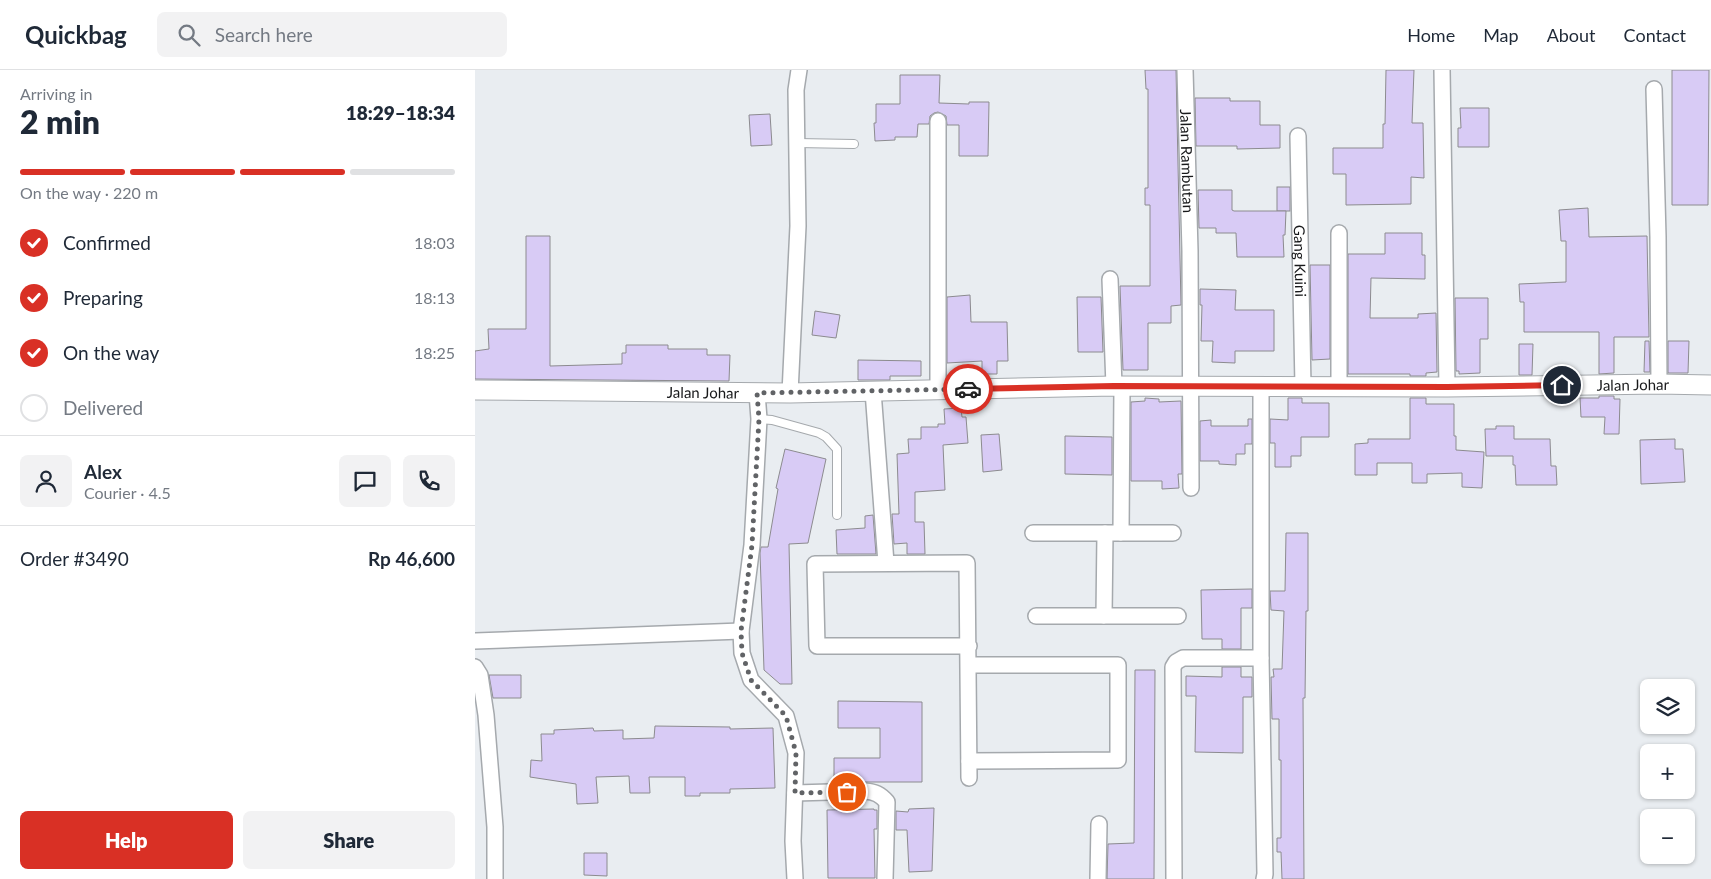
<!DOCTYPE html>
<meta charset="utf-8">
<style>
:root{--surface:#fff;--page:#f2f2f3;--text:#1f2937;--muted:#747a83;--line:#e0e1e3;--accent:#d93025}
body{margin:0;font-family:Lato,sans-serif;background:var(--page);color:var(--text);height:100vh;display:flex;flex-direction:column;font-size:19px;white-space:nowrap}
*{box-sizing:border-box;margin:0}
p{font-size:16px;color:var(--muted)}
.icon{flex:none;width:28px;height:28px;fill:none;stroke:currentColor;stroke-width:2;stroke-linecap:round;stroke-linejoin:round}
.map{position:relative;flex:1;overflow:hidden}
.side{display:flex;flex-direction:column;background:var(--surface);width:475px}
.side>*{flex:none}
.fabs{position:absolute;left:1165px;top:609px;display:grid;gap:10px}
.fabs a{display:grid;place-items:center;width:55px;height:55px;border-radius:8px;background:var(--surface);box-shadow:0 1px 4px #0004;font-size:25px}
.pin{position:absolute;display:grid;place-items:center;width:42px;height:42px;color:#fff;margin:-21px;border:2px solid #fff;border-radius:50%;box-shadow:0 1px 5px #0007}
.courier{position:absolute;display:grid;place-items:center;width:50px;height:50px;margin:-25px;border:4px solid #d93025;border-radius:50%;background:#fff;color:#222;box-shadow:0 1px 6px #0007}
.overview em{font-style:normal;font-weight:800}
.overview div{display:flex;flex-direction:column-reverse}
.overview{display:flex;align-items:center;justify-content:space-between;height:85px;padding:0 20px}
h1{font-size:32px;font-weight:800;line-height:38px}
.bar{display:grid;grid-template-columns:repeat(4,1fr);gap:8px 5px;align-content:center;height:60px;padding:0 20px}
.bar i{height:6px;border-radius:4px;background:var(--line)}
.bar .on{background:var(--accent)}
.bar p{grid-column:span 4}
.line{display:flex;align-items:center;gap:12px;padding:0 20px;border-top:1px solid var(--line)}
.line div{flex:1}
.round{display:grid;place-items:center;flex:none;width:52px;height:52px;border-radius:8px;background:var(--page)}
ol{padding:0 20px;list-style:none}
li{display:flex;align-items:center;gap:15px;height:55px}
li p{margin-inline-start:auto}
li .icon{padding:5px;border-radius:50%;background:var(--accent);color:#fff;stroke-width:4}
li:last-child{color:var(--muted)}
li i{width:28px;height:28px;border:2px solid var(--line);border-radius:50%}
.button{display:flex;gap:10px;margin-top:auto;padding:10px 20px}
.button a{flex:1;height:58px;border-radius:8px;background:var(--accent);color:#fff;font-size:20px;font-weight:800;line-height:58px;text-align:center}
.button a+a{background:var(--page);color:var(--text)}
header{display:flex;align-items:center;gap:30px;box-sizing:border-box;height:70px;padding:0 25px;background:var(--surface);border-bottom:1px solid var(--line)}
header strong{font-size:24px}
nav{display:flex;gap:28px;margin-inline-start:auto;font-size:18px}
.search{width:350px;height:45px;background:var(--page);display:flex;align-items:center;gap:12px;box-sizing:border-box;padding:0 18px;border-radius:8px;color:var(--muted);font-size:19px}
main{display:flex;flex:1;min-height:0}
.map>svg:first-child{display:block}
.building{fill:#d8cbf5;stroke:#8c8b8f}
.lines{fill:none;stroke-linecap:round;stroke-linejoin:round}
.service-casing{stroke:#a5a9ad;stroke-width:10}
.minor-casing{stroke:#a5a9ad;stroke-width:18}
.tertiary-casing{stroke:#a5a9ad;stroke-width:21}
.service{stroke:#fff;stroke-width:8}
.minor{stroke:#fff;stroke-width:15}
.tertiary{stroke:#fff;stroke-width:19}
.done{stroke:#616366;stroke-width:5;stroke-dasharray:0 9}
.route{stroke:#d93025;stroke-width:6}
.labels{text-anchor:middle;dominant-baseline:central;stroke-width:4;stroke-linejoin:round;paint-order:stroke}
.street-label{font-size:15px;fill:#18191b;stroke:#f6fbff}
</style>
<header>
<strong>Quickbag</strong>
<div class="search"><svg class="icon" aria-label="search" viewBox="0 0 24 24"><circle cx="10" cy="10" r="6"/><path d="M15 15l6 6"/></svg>Search here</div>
<nav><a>Home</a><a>Map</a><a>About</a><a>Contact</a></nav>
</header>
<main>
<section class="side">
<div class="overview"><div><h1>2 min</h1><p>Arriving in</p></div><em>18:29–18:34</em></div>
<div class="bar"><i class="on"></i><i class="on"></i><i class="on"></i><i></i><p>On the way · 220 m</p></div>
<ol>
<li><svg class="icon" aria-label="check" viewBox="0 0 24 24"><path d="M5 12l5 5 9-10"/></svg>Confirmed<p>18:03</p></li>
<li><svg class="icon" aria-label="check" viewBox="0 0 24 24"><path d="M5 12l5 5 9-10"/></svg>Preparing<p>18:13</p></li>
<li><svg class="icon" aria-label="check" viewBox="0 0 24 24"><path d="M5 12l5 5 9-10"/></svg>On the way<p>18:25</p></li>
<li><i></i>Delivered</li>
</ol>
<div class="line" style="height:90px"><a class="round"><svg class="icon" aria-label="person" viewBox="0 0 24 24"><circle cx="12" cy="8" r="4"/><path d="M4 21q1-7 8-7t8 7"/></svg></a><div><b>Alex</b><p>Courier · 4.5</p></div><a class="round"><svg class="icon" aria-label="chat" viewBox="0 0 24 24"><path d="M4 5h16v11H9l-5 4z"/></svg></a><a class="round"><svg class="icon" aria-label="phone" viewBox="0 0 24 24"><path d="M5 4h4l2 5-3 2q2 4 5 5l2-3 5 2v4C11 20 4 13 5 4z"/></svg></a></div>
<div class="line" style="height:65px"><div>Order #3490</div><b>Rp 46,600</b></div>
<div class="button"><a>Help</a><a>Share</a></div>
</section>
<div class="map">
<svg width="1236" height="809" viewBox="0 0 1236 809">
<rect width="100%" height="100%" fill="#e9edf1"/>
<!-- building -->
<g class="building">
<polygon points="670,0 701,0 706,235 696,236 696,253 673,253 673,300 648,300 645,216 675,216 675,135 670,135 670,118 673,118 673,19 671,19"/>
<polygon points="911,0 939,0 937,53 948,53 949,108 936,107 936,134 871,135 871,104 858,104 858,78 908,78 908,54 910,54"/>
<polygon points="1197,0 1234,0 1233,135 1197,135"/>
<polygon points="425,5 465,5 464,33 494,34 494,32 514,32 513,86 484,86 484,55 472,55 471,46 463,42 459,43 455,46 454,54 443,54 442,67 420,67 420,70 400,71 399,53 401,53 401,34 425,34"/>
<polygon points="720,28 755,28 755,31 785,31 785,55 805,55 805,78 762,79 762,76 721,76"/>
<polygon points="985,38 1014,38 1014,77 983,77 983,58 986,58"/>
<polygon points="295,44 297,75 276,76 274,45"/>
<rect x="802" y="117" width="13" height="24"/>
<polygon points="723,120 757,120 757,140 759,141 811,141 810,165 808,165 809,187 762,187 761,163 741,163 741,158 724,158"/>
<polygon points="1113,138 1114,167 1172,166 1174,267 1139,267 1139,303 1124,304 1124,262 1049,262 1049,232 1045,232 1044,214 1091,212 1091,171 1086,171 1084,140"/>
<polygon points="910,163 947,163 947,185 950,185 950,209 896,208 895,248 943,248 943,244 961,243 962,302 951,303 951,306 935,306 935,304 873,304 873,184 910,184"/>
<polygon points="51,166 75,166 75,296 147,294 147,283 151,283 151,275 193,275 193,279 232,279 232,285 255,285 254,311 0,309 0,281 14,279 13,259 51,259"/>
<polygon points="835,195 855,195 855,289 837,290"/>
<polygon points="725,219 761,220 760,240 799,240 799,281 760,281 760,293 737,292 738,271 726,271 727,235 725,235"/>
<polygon points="495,225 496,252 532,252 533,291 522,291 522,304 507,304 507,291 472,293 472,227"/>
<polygon points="602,227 626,227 628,282 603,282"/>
<polygon points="980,228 1013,228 1013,269 1005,269 1005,303 984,304 984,301 981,301"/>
<polygon points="340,241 365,245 361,268 337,265"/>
<polygon points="1170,271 1174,271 1175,302 1169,302"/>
<polygon points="1193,271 1214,271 1213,303 1193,303"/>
<polygon points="1044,274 1058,274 1057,305 1044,305"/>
<polygon points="383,290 446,291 446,306 415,306 415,310 383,310"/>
<polygon points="1124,326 1139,326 1139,329 1145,329 1144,364 1129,364 1130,347 1106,347 1105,328 1124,328"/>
<polygon points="670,328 684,329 684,332 706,331 707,404 703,404 704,418 687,419 687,411 656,411 656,332 670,331"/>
<polygon points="813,328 827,328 827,333 854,333 854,367 826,367 826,386 816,386 816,397 800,397 800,373 795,373 795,349 813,350"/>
<polygon points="935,328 951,328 951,334 979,334 979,366 981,366 981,380 1009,382 1007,418 987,417 987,403 952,404 952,413 937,413 937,393 902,393 902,405 880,405 880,374 893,373 893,369 935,369"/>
<polygon points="486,338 487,347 491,347 493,373 468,375 470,420 440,422 440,452 449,452 450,484 432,484 432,473 419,474 417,444 424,444 422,384 434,383 433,369 446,369 446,357 463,357 463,354 470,354 469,339"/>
<polygon points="773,349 777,349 777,374 770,374 770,384 761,384 761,395 744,394 744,391 725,391 725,351 736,350 736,356 773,356"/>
<polygon points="1021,356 1039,356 1039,369 1075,369 1076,396 1081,396 1082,415 1041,415 1040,395 1038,395 1038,386 1011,386 1010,359 1021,359"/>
<polygon points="524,364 527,400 508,402 506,365"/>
<polygon points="590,366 637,367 637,405 590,404"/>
<polygon points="1200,369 1200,379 1208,379 1210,412 1166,414 1165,370"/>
<polygon points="310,379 351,389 333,473 314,474 317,614 305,614 289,600 285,483 286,477 293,477 303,419 301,418"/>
<polygon points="398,445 401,484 362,484 361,460 390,458 390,446"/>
<polygon points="811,463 833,463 833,541 831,541 830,628 828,628 829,809 807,809 806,782 802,782 802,768 806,768 806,690 804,690 804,649 797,649 796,607 799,607 798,599 807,599 809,541 796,540 795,521 810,521"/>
<polygon points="777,519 777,538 766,538 766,579 747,579 747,569 727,569 726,520"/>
<polygon points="747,597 766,597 766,607 777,607 777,627 768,627 768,683 720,682 721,626 711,626 711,606 747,607"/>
<polygon points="660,600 680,600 679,809 632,809 633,774 659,773"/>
<polygon points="14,605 46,605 46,628 18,628"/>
<polygon points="363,631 447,632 447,712 359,712 359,688 405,688 405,658 363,658"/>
<polygon points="180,656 255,657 255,659 298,658 300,718 255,719 255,723 225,723 225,726 210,726 210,707 174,707 175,723 155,723 154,706 121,707 123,733 102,734 101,714 55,707 56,690 67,691 66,664 79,664 79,660 118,658 119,661 148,660 148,669 179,668"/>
<polygon points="459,738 457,801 434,802 432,760 421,760 421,741 433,742 434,739"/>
<polygon points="399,739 399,740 402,740 402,759 399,759 400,808 353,808 352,740"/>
<polygon points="109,783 132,783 132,806 109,805"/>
</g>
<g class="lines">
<!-- service casing -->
<g class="service-casing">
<g id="service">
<polyline points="322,73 379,74"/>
<polyline points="284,349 297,350 344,363 351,367 362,379 362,445"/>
</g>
</g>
<!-- minor casing -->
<g class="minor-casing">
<g id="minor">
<path id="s1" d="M710 0 715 181 716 418"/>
<polyline points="967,0 972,317"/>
<polyline points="1179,19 1183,167 1184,314"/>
<polyline points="463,51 463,320"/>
<path id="s2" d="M823 66 828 316"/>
<polyline points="864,163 864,316"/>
<polyline points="635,209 639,316"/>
<polyline points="786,317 786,588 790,804 789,809"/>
<polyline points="398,321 411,493"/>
<polyline points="282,323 284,349 277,475 266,561 267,583 276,610 311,646 321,683 318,771 320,809"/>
<polyline points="315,323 323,156 321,20 324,0"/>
<polyline points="558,463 698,463"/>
<polyline points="646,463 647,316"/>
<polyline points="561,546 703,546"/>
<polyline points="629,546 630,463"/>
<polyline points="0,571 266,561"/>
<polyline points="494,576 342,576 340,494 492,493 494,708"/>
<polyline points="494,595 643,595 643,690 494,691"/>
<polyline points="0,597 5,605 11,645 20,757 20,809"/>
<path d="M320 723 390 721C400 722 405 724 412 732L410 809"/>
<polyline points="623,809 624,754"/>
<polyline points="699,809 698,597 701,592 708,588 786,588"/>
</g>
</g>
<!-- tertiary casing -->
<g class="tertiary-casing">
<g id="tertiary">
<path id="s3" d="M0 320 315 323 639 316 972 317 1184 314 1236 315"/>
</g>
</g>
<!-- service -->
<use href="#service" class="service"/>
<!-- minor -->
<use href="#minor" class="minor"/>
<!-- tertiary -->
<use href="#tertiary" class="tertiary"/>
</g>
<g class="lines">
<!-- done -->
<polyline class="done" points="372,722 320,723 321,683 311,646 276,610 267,583 266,561 277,475 284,349 282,323 493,319"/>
<!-- route -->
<polyline class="route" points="493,319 639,316 972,317 1087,315"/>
</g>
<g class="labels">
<!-- street labels -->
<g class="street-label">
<text stroke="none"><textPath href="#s1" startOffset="91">Jalan Rambutan</textPath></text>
<text stroke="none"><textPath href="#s2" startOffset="125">Gang Kuini</textPath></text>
<text stroke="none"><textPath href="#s3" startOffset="1158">Jalan Johar</textPath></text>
<text stroke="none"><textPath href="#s3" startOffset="228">Jalan Johar</textPath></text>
</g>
</g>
</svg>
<div class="fabs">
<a><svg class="icon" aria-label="layers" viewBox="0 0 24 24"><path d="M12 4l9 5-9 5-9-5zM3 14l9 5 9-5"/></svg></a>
<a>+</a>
<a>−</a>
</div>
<div class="pin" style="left:372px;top:722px;background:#ea580c"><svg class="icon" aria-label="bag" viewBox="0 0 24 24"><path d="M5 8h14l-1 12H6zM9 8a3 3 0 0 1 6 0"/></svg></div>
<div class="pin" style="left:1087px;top:315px;background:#1f2937"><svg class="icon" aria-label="home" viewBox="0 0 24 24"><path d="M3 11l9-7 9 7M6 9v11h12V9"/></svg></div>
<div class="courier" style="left:493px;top:319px"><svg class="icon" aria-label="car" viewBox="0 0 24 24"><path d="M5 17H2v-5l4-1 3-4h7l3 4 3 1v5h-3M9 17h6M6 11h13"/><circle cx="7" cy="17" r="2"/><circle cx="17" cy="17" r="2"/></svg></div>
</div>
</main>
